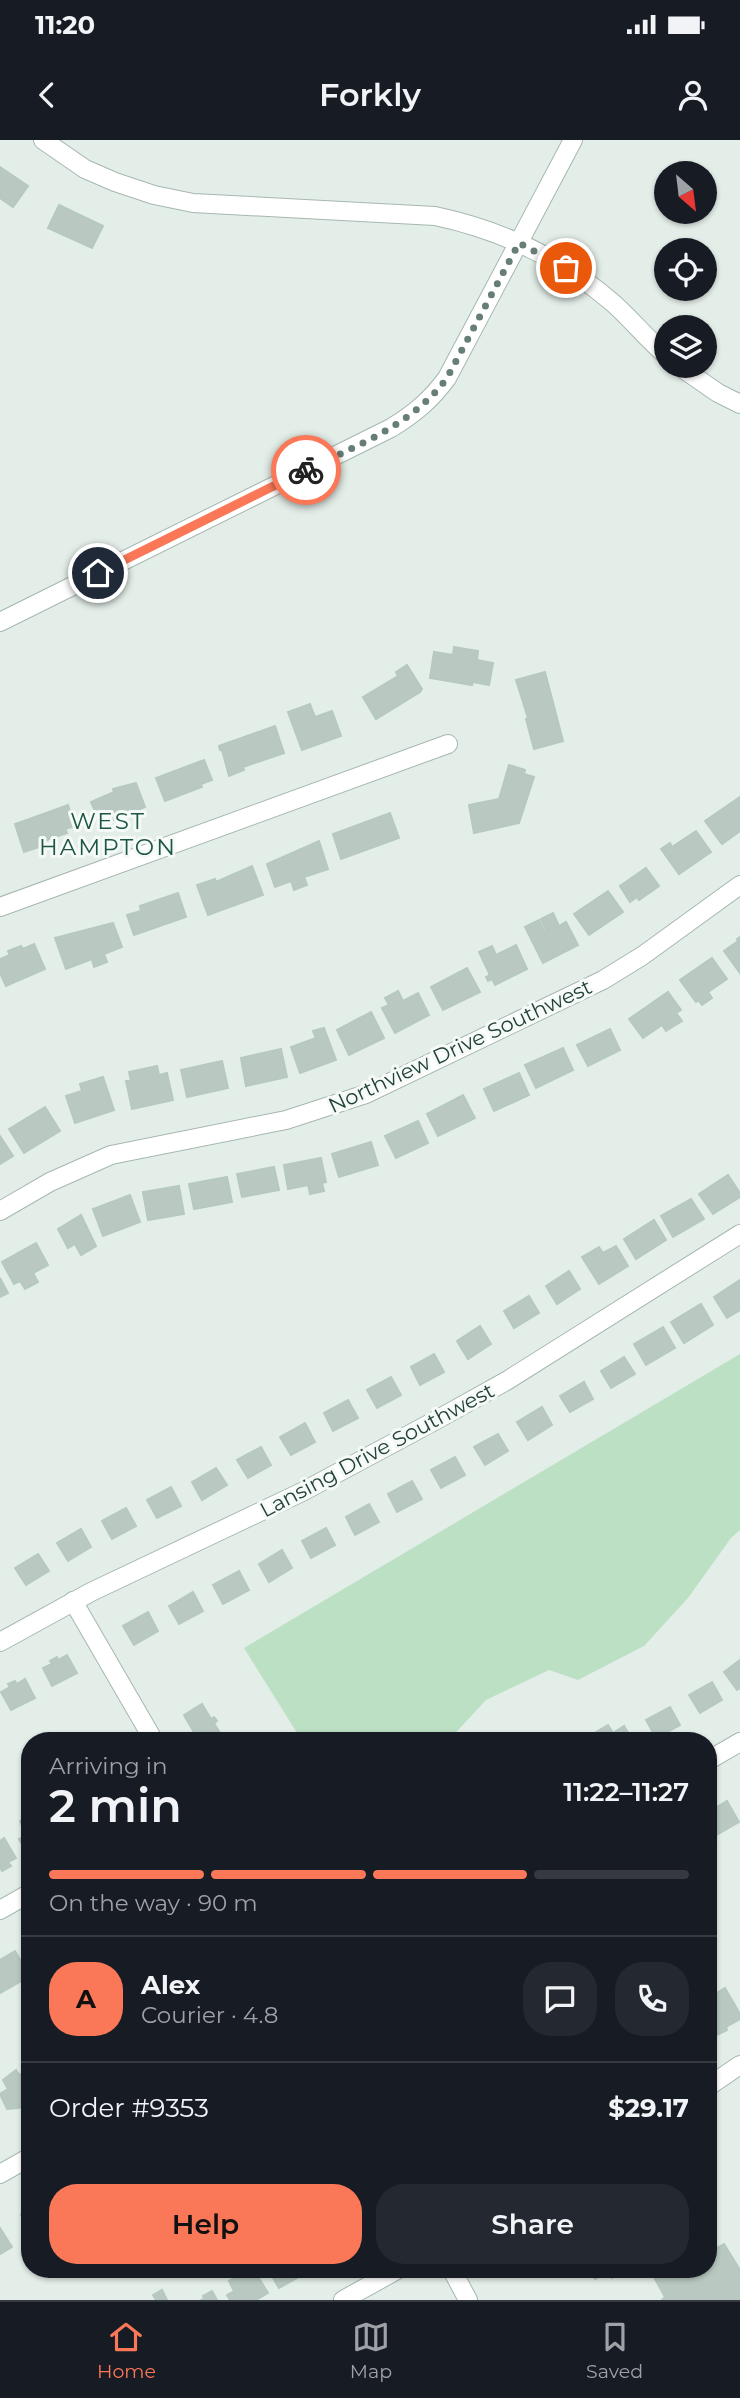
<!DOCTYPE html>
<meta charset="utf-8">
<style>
:root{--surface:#171b24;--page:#242831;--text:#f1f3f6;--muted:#9ea1a6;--line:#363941;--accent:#fa7857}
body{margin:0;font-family:Montserrat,sans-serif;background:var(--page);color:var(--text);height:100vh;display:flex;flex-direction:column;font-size:26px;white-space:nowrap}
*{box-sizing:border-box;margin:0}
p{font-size:23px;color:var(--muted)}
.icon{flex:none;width:38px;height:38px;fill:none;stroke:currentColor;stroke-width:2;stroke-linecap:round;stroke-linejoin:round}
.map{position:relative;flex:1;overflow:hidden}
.side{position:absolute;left:21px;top:1592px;width:696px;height:546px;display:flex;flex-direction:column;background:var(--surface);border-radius:28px;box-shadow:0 2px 5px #0004}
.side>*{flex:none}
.needle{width:46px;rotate:152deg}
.tools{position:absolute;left:654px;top:21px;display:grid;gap:14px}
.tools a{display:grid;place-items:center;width:63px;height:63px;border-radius:50%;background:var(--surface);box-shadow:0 2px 5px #0004;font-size:35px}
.pin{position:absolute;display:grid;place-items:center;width:60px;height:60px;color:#fff;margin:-30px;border:4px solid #fff;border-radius:50%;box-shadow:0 2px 7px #0007}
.courier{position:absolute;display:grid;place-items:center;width:70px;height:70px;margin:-35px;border:5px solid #fa7857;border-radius:50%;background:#fff;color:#222;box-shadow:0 2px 9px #0007}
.summary em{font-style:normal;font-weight:600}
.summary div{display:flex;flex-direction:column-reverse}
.summary{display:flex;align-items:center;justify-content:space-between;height:119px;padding:0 28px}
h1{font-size:46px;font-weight:600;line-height:52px}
.bar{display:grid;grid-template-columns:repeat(4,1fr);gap:10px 7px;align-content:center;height:84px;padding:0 28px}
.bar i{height:9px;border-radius:5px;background:var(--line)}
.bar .selected{background:var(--accent)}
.bar p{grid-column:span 4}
.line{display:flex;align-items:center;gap:18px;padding:0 28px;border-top:2px solid var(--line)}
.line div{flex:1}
.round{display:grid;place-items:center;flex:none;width:74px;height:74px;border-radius:28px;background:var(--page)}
.cta{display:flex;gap:14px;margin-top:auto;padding:14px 28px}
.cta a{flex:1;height:80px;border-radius:28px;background:var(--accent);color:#111;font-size:28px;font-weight:600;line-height:80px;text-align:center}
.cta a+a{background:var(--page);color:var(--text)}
.status{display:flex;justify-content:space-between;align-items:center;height:49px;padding:0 35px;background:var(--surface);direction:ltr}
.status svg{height:19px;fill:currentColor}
header{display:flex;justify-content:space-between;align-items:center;height:91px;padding:0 28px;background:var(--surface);font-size:32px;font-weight:600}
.menu{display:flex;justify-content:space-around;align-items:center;height:98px;border-top:2px solid var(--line);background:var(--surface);font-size:19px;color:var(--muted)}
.menu a{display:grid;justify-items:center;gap:4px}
.menu .selected{color:var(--accent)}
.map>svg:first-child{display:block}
.green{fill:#bce0c4}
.building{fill:#b9c9c2;stroke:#b6c9c0;stroke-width:2}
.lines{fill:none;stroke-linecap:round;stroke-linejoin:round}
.minor-casing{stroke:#a6b7b0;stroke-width:20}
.minor{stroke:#fff;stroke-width:18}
.done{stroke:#667e76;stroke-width:7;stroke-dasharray:0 12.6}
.route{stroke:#fa7857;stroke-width:9}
.labels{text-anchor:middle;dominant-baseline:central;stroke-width:6;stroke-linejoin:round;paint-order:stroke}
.street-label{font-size:21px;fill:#224138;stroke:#f5faf7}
.neighbourhood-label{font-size:23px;letter-spacing:2px;fill:#1c5545;stroke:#f5faf7}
</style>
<div class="status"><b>11:20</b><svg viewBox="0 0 49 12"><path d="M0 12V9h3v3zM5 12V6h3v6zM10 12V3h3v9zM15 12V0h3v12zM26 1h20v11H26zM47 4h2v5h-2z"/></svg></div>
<header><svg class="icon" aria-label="back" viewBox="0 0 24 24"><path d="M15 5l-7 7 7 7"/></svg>Forkly<svg class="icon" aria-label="person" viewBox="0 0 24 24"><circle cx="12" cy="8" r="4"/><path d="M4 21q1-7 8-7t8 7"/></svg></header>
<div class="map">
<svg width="740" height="2160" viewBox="0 0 740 2160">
<rect width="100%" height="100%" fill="#e4eee9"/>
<!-- green -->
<polygon class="green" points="740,1214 740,1390 731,1398 688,1458 644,1506 578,1540 549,1530 486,1560 448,1601 302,1601 244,1508"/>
<!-- building -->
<g class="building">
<polygon points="0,27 28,46 13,67 0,58"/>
<polygon points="59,65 103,86 92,108 48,88"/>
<polygon points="454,507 478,511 477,520 493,523 489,545 473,542 472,545 430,538 434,512 453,515"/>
<polygon points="407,525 422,549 420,552 376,579 363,557 398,536 396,532"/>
<polygon points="545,532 563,601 534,609 526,579 528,578 516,540"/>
<polygon points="310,564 315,577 332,571 341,596 302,610 288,572"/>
<polygon points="275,586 284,613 243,627 244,630 229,636 222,610 220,610 219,606"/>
<polygon points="204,620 212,640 201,644 202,647 165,661 156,638"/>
<polygon points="509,625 525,630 524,634 534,637 519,683 474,693 469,665 499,659"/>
<polygon points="136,643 145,667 101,685 91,662 114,652 113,649"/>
<polygon points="740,657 740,691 722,704 705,681"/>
<polygon points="68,665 75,686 65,689 67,693 44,701 45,705 24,712 15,684"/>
<polygon points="390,673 399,698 341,719 333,694"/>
<polygon points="696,691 711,712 679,734 661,709 670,703 672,707"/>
<polygon points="319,701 328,729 304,737 307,745 294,750 291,741 275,747 267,724"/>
<polygon points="252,726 263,755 208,775 197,745 215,739 216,742"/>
<polygon points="646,728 659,746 639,760 637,757 630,762 620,746"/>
<polygon points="608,751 623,772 589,795 574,774"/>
<polygon points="178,753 186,777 134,795 127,775 141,771 140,766"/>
<polygon points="553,773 559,786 566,782 578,805 543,823 525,787 539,780 545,793 547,792 541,779"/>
<polygon points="113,783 122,807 104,814 107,822 94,827 92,819 66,829 55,798"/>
<polygon points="740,797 740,833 724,811 738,801 737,799"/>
<polygon points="34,804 45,829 6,846 0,833 0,819 10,815 8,811 21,806 23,809"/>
<polygon points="516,805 527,829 495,845 492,839 488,841 486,837 490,835 479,812 492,806 496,815"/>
<polygon points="712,818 727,839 708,852 712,858 702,865 698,860 696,862 680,840"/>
<polygon points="467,828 480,852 443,870 431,847"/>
<polygon points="398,851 403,861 418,853 429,875 395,893 382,868 389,865 385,858"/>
<polygon points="668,852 681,870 676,873 682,881 666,891 662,885 643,898 629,879"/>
<polygon points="371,872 384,898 349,915 337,890"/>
<polygon points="324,888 336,920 300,933 291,907 316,898 313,891"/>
<polygon points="610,889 620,910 588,926 577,905"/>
<polygon points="563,908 573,930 536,948 525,925"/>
<polygon points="281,909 287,937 246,946 241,918"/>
<polygon points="222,921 228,948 187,957 181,930"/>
<polygon points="157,926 159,935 167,933 173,960 132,969 126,941 131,941 129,932"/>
<polygon points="519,933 529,955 494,971 484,949"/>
<polygon points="103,937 114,970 75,983 66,956 82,951 80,944"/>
<polygon points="463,955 475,978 438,996 427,974"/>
<polygon points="45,967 60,991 24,1013 9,989"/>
<polygon points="418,981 428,1003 396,1018 385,996"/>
<polygon points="0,996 13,1016 0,1024"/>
<polygon points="371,1002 378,1025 339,1037 332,1014"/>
<polygon points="321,1018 326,1042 322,1043 324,1051 310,1054 308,1045 288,1049 284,1025"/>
<polygon points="274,1027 279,1050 242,1057 237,1034"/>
<polygon points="728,1035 740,1053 740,1057 713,1074 699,1054"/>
<polygon points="227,1037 232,1062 194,1069 189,1044"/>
<polygon points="179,1046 184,1074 148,1080 143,1052"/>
<polygon points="130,1055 140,1082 103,1096 93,1069"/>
<polygon points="691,1059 704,1079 673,1097 661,1076"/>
<polygon points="81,1075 96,1106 81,1115 75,1104 68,1108 58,1089"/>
<polygon points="654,1080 666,1100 636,1119 624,1099"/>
<polygon points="36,1103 48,1125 33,1133 38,1142 25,1149 20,1141 14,1144 2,1122"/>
<polygon points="616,1106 628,1126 599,1144 582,1117 599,1107 603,1113"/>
<polygon points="569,1131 580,1149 557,1164 546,1146"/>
<polygon points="0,1138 8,1153 0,1157"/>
<polygon points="740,1140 740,1170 727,1178 714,1157"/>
<polygon points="529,1156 539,1173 514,1188 504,1171"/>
<polygon points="701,1164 713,1185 684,1203 671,1182"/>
<polygon points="480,1186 491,1204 468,1219 457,1201"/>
<polygon points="663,1187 675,1208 646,1225 634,1204"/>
<polygon points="434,1214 444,1232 420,1245 411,1227"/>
<polygon points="624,1217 635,1234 611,1248 601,1231"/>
<polygon points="391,1237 401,1255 377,1268 367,1250"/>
<polygon points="584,1242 593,1259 570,1272 560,1256"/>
<polygon points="348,1260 358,1278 333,1291 324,1273"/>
<polygon points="542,1267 552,1285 528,1300 517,1282"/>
<polygon points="305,1283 315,1302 291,1315 280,1297"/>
<polygon points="498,1294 508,1311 485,1325 474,1307"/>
<polygon points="261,1307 271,1325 248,1338 237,1320"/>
<polygon points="455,1317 465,1335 441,1348 431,1330"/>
<polygon points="216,1328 227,1345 202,1360 192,1342"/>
<polygon points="412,1341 422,1359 397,1372 388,1354"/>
<polygon points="171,1347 181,1366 157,1378 147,1360"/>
<polygon points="369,1364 379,1382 355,1395 346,1377"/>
<polygon points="126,1368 136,1386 112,1399 102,1381"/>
<polygon points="326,1388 335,1405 311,1418 302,1401"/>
<polygon points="81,1389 91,1407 68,1421 57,1403"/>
<polygon points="282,1410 292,1428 269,1442 259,1424"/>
<polygon points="38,1414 49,1431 26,1445 15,1428"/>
<polygon points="239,1431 249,1450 223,1464 213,1445"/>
<polygon points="193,1452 203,1471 179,1484 169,1466"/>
<polygon points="148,1472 158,1491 134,1505 123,1486"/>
<polygon points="67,1515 77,1533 52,1546 43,1528 52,1524 50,1521 57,1517 58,1520"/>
<polygon points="740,1520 740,1548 737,1550 724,1532"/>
<polygon points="25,1539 35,1558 11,1570 1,1552 10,1547 8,1544 15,1541 17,1544"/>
<polygon points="712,1542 722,1560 700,1573 689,1555"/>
<polygon points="202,1564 211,1579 214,1577 217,1581 214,1583 223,1598 218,1601 196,1601 193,1595 195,1594 184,1575"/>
<polygon points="670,1567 680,1585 656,1598 646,1580"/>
<polygon points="608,1585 613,1593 624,1586 633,1601 601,1601 596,1592"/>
<polygon points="727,1661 739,1682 713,1697 716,1702 711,1704 709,1701 709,1672"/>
<polygon points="30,1676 30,1709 26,1711 19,1699 26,1695 20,1681"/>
<polygon points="4,1698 16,1718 8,1722 11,1726 2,1731 0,1727 0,1701"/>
<polygon points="15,1811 30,1836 0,1853 0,1820"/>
<polygon points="725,1848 740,1874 740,1879 726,1887 727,1890 709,1899 709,1858"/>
<polygon points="28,1929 30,1966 28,1963 19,1968 7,1969 0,1954 8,1949 3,1940 16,1930 19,1935"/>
<polygon points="30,2070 30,2091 21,2075"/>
<polygon points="0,2088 12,2107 0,2114"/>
<polygon points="724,2104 740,2130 740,2160 662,2160 665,2157 650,2130 709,2130 709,2112"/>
<polygon points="271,2130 311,2130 279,2148 269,2131"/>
<polygon points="590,2130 633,2130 629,2132 628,2130 612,2138 608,2132 595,2139"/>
<polygon points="245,2132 250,2139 257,2135 268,2153 256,2160 230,2160 227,2155 234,2151 229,2141"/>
<polygon points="162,2150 167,2160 156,2160 153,2155"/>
<polygon points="212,2151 217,2160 201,2160 205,2158 203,2156"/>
</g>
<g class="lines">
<!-- minor casing -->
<g class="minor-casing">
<g id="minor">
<path d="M43 0 85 29 115 42 154 55 193 63 435 76C501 90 562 119 613 163 632 180 648 200 667 216"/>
<polyline points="679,226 718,253 740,264"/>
<path d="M0 482 391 288C414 274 431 260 447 238L573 0"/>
<polyline points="0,767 448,604"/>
<polyline points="0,1071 50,1042 111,1015 286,980 366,954 603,840 642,816 740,745"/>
<polyline points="73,1461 154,1601"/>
<polyline points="0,1502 91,1452 302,1352 440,1278 508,1240 740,1094"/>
<polyline points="709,1620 740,1602"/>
<polyline points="0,1770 30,1753"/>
<polyline points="709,1946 740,1925"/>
<polyline points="0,2034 30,2017"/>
<polyline points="452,2130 468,2160"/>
<polyline points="343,2160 397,2130"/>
</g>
</g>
<!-- minor -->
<use href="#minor" class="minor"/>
</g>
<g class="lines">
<!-- done -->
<path class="done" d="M306 330C358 305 411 286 447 238L519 103 566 128"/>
<!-- route -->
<polyline class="route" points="98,433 306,330"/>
</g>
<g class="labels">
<!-- street labels -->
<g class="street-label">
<text transform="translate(460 906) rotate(-25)">Northview Drive Southwest</text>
<text transform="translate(377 1310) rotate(-28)">Lansing Drive Southwest</text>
</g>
<!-- neighbourhood labels -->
<g class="neighbourhood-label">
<text x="108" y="681">WEST<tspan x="108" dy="26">HAMPTON</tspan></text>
</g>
</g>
</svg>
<div class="tools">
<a><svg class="needle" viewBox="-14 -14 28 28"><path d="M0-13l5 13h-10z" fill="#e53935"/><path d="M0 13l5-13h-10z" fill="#9ea1a6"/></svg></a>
<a><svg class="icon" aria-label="locate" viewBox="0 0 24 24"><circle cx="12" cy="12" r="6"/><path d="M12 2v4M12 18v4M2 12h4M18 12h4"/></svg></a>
<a><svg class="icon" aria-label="layers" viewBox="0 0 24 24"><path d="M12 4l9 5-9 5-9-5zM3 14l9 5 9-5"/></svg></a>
</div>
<div class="pin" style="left:566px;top:128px;background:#ea580c"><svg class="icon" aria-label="bag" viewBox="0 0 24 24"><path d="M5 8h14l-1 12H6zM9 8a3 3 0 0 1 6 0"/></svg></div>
<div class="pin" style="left:98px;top:433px;background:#1f2937"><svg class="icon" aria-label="home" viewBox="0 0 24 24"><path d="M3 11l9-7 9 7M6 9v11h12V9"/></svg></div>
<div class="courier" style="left:306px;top:330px"><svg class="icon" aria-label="bike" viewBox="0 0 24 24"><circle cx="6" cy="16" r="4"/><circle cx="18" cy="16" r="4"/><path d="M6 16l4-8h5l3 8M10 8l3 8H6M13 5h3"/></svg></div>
<section class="side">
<div class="summary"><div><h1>2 min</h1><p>Arriving in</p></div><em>11:22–11:27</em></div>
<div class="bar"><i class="selected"></i><i class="selected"></i><i class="selected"></i><i></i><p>On the way · 90 m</p></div>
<div class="line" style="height:126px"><b class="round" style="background:var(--accent);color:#111">A</b><div><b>Alex</b><p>Courier · 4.8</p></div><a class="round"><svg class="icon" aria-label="chat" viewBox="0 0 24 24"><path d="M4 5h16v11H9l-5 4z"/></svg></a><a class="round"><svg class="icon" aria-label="phone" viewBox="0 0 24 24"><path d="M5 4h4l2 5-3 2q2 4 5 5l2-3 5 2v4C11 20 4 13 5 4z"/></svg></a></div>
<div class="line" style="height:91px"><div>Order #9353</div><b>$29.17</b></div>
<div class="cta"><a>Help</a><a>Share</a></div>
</section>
</div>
<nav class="menu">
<a class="selected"><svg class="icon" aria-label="home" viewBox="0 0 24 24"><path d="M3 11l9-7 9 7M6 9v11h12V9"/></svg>Home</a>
<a><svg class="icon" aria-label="map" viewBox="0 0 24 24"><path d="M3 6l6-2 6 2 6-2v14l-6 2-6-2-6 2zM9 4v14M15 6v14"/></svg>Map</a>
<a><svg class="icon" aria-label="saved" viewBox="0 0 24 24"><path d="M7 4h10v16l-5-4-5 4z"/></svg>Saved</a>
</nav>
